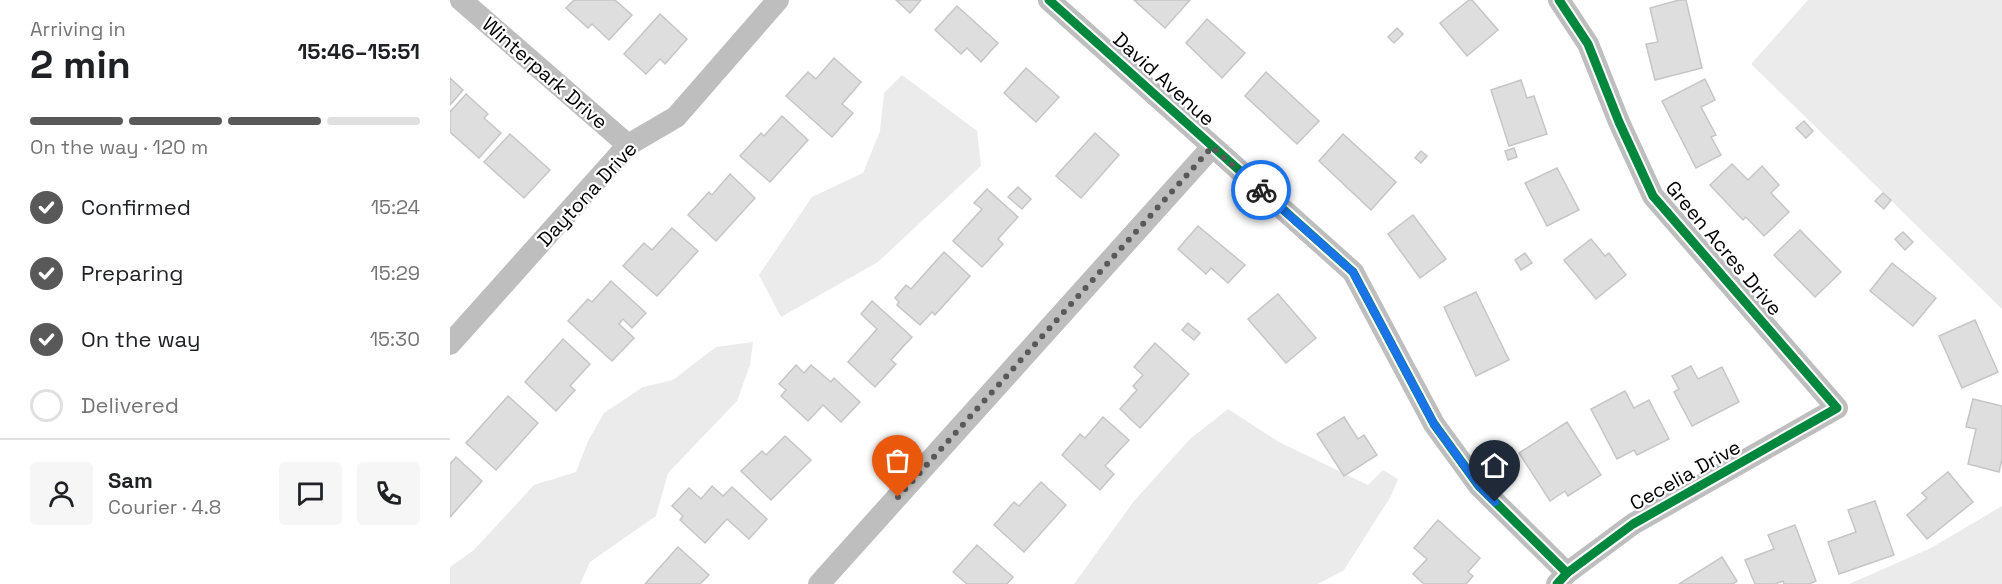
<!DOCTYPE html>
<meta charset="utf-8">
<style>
:root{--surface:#fff;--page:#f6f6f6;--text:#202124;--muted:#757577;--line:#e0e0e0;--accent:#595959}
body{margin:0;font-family:"Space Grotesk",sans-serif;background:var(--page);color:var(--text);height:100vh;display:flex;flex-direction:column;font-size:22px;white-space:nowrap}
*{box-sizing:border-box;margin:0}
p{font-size:20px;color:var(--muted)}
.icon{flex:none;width:33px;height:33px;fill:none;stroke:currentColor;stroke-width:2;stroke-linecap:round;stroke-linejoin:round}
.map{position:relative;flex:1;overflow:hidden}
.sheet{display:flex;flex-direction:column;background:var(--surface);width:450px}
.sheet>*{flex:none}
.pin{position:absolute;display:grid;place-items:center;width:51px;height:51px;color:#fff;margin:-62px -26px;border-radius:50% 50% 50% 0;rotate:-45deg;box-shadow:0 0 6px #0007}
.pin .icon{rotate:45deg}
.courier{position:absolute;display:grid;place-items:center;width:60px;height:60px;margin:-30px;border:4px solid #1a73e8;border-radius:50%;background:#fff;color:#222;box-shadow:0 2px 8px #0007}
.head em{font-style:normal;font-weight:800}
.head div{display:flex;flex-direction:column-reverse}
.head{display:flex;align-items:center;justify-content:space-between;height:102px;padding:0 30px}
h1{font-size:39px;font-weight:800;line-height:45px}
.bar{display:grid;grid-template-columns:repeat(4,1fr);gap:9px 6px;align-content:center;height:72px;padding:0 30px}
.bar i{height:8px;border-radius:4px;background:var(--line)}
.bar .active{background:var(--accent)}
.bar p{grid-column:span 4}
.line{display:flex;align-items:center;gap:15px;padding:0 30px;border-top:2px solid var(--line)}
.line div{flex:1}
.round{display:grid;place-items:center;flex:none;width:63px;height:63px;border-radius:6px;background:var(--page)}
ol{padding:0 30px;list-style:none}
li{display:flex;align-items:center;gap:18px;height:66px}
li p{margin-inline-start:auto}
li .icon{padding:6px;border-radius:50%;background:var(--accent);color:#fff;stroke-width:4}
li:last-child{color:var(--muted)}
li i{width:33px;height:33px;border:3px solid var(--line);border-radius:50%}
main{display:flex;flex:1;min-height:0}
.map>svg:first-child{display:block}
.green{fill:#ebebeb}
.building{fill:#dedede;stroke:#c6c6c6;stroke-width:1.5}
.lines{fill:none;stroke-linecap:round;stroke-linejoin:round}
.minor{stroke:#bebebe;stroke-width:22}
.cycleway-casing{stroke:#fff;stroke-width:13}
.cycleway{stroke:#00873e;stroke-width:9}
.done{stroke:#595959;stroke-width:6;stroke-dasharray:0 10.8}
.route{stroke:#1a73e8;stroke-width:8}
.labels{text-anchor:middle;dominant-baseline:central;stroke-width:4.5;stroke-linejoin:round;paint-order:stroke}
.street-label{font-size:20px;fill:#000;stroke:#fff}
</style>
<main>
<section class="sheet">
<div class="head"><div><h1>2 min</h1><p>Arriving in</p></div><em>15:46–15:51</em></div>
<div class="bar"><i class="active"></i><i class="active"></i><i class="active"></i><i></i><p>On the way · 120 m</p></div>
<ol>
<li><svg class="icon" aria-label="check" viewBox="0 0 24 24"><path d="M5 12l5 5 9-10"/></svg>Confirmed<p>15:24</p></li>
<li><svg class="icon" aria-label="check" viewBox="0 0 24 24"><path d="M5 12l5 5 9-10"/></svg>Preparing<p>15:29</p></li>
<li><svg class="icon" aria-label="check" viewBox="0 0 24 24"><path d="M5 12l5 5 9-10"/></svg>On the way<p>15:30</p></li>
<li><i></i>Delivered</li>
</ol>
<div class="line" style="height:108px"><a class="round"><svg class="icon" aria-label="person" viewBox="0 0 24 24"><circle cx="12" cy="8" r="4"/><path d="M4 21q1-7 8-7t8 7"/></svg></a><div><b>Sam</b><p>Courier · 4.8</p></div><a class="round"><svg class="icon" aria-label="chat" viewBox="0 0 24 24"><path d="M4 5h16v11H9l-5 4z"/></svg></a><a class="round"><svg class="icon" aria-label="phone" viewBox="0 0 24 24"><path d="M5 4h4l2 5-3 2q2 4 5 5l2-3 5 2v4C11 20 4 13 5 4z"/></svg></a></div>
</section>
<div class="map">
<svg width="1552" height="584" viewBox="0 0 1552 584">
<rect width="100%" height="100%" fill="#fff"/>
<!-- green -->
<g class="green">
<polygon points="1358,0 1552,0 1552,309 1301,64"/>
<polygon points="452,75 527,131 531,166 428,262 331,317 309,275 362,197 413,173 430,131 434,93"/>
<polygon points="303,342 300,365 287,401 218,473 206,516 140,562 130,584 0,584 0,567 24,550 84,485 126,472 138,441 154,413 193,387 223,380 266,347"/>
<polygon points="778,409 829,442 918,485 933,470 948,479 941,496 894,570 868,584 624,584 684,501 740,439"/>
<polygon points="1552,506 1552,584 1399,584 1481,548"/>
</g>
<!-- building -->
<g class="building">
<polygon points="124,0 165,0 182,15 159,40 142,24 138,28 116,8"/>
<polygon points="446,0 471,0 460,13"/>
<polygon points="684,0 740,0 715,28"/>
<polygon points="1019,0 1022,0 1048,30 1017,56 990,23"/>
<polygon points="1229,0 1236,0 1252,68 1205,80 1196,44 1208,42 1200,8"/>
<polygon points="507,6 548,43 531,62 517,48 511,54 485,30"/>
<polygon points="210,14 237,39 215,64 210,59 196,74 174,54"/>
<polygon points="757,19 795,53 772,78 736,43"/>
<polygon points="947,28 953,34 944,43 938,37"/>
<polygon points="384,58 411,82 392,104 403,113 382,137 336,96 358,72 366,79"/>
<polygon points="576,68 609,97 586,122 554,93"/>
<polygon points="816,72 869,121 847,144 795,96"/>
<polygon points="0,78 13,90 0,105"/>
<polygon points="1255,79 1265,100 1251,107 1266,135 1261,137 1271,155 1246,168 1212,101"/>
<polygon points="1071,80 1077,98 1084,96 1097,134 1059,146 1041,90"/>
<polygon points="16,94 38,114 34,118 51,133 29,158 0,132 0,112"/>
<polygon points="332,116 358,140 320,182 290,156 311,133 314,136"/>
<polygon points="1354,121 1363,131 1356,138 1346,128"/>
<polygon points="645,133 669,155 631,198 606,176"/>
<polygon points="60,134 100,170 74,198 34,162"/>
<polygon points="893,134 946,182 921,210 869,161"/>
<polygon points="1064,148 1067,157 1058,160 1055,151"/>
<polygon points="971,151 977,156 971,163 965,158"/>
<polygon points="1282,164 1298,180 1312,166 1329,185 1321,193 1339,212 1314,236 1296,217 1293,220 1260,185"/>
<polygon points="1107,168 1129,210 1097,226 1075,183"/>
<polygon points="280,174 305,198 266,241 238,215 259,192 262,195"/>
<polygon points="568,187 581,199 572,209 558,197"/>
<polygon points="537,189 568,217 548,239 553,244 532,267 503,241 532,209 524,203"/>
<polygon points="1433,193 1441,200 1434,209 1425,201"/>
<polygon points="963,215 996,259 970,278 938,234"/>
<polygon points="748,226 795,265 778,283 761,268 756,274 728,249"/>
<polygon points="222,228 248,251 207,296 173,266 194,243 202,250"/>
<polygon points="1350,230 1391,272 1365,297 1324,255"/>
<polygon points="1453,232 1463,242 1455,250 1445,239"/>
<polygon points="1141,239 1155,256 1159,253 1176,275 1146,299 1114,260"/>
<polygon points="494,252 520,276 485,315 482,312 470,325 447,305 449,302 445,298 456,285 461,289"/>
<polygon points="1075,253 1082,263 1071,270 1065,260"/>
<polygon points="1442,263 1486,298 1463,326 1420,291"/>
<polygon points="161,281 196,313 182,328 173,319 169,324 184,338 162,361 118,321 138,299 142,302"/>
<polygon points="1026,292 1059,360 1026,376 994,307"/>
<polygon points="828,294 866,338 836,363 798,319"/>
<polygon points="422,301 462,337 441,360 446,364 425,387 398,362 427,329 411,314"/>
<polygon points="1525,320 1548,372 1512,388 1489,336"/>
<polygon points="738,323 750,333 744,340 732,330"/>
<polygon points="113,339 140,364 120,386 125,390 106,411 75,382"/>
<polygon points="705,343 739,374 690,428 670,409 687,390 683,386 693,375 684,367"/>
<polygon points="346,365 354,373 361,365 381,382 384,378 410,402 391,422 373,405 358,421 331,396 336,390 329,384"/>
<polygon points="1241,366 1248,379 1272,367 1289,402 1242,426 1224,392 1229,389 1222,376"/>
<polygon points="1175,391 1184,408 1199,400 1219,439 1187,455 1184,450 1167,459 1141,409"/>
<polygon points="58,396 88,423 46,470 16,443"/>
<polygon points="1523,399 1552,406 1552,459 1549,472 1518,464 1526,429 1516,427"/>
<polygon points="653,417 679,440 655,466 664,474 650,490 612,455 630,434 635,438"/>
<polygon points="894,417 908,439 914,435 927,455 894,476 867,434"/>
<polygon points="1117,422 1151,475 1118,496 1115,491 1100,501 1069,453"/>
<polygon points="335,436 361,460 321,500 291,471 312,451 316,455"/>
<polygon points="6,457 32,481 0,517 0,464"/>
<polygon points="1498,472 1523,502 1477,539 1457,515 1477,498 1472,493"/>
<polygon points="591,482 616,505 574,552 544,525 564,502 569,506"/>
<polygon points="262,486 273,496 282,487 317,519 299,539 277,519 255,543 230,520 233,516 222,506 239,488 251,499"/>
<polygon points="1425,501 1444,555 1389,574 1378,542 1406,532 1398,510"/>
<polygon points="988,520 1030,558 1018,572 1023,576 1016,584 974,584 963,574 977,559 964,548"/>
<polygon points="1345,525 1366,581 1359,584 1334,584 1333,581 1325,584 1305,584 1295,560 1324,549 1318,535"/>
<polygon points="527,545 563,577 557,584 517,584 503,572"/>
<polygon points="228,547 259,575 250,584 195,584"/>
<polygon points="1272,557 1287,581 1283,584 1229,584"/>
</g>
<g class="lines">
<!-- minor -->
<g class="minor">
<polyline points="11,0 178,145"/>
<polyline points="599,0 903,272 984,424 1029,486 1117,573"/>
<polyline points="0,344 178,145 226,117 328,0"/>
<polyline points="369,584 762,147"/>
<polyline points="1107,584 1117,573 1183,524 1387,408 1203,196 1169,122 1138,44 1109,0"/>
</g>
<!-- cycleway casing -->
<g class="cycleway-casing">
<g id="cycleway">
<polyline points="599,0 903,272 984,424 1029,486 1117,573"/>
<polyline points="1107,584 1117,573 1183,524 1387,408 1203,196 1169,122 1138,44 1109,0"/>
</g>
</g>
<!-- cycleway -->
<use href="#cycleway" class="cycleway"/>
</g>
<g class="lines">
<!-- done -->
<polyline class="done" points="448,497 762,147 811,190"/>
<!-- route -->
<polyline class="route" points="811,190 903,272 984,424 1029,486 1045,502"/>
</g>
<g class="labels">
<!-- street labels -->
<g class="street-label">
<text transform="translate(95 73) rotate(41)">Winterpark Drive</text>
<text transform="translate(714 79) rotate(42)">David Avenue</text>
<text transform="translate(137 194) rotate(-47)">Daytona Drive</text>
<text transform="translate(1274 248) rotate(50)">Green Acres Drive</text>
<text transform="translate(1235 475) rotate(-29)">Cecelia Drive</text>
</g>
</g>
</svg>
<div class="pin" style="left:448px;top:497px;background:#ea580c"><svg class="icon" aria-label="bag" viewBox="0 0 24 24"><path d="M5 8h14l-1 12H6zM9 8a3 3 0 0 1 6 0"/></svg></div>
<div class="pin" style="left:1045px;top:502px;background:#1f2937"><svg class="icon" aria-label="home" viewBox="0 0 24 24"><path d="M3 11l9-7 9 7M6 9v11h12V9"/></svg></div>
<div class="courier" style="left:811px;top:190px"><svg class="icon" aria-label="bike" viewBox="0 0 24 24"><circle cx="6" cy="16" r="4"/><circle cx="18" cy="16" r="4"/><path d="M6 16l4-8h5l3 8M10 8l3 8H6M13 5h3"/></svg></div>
</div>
</main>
